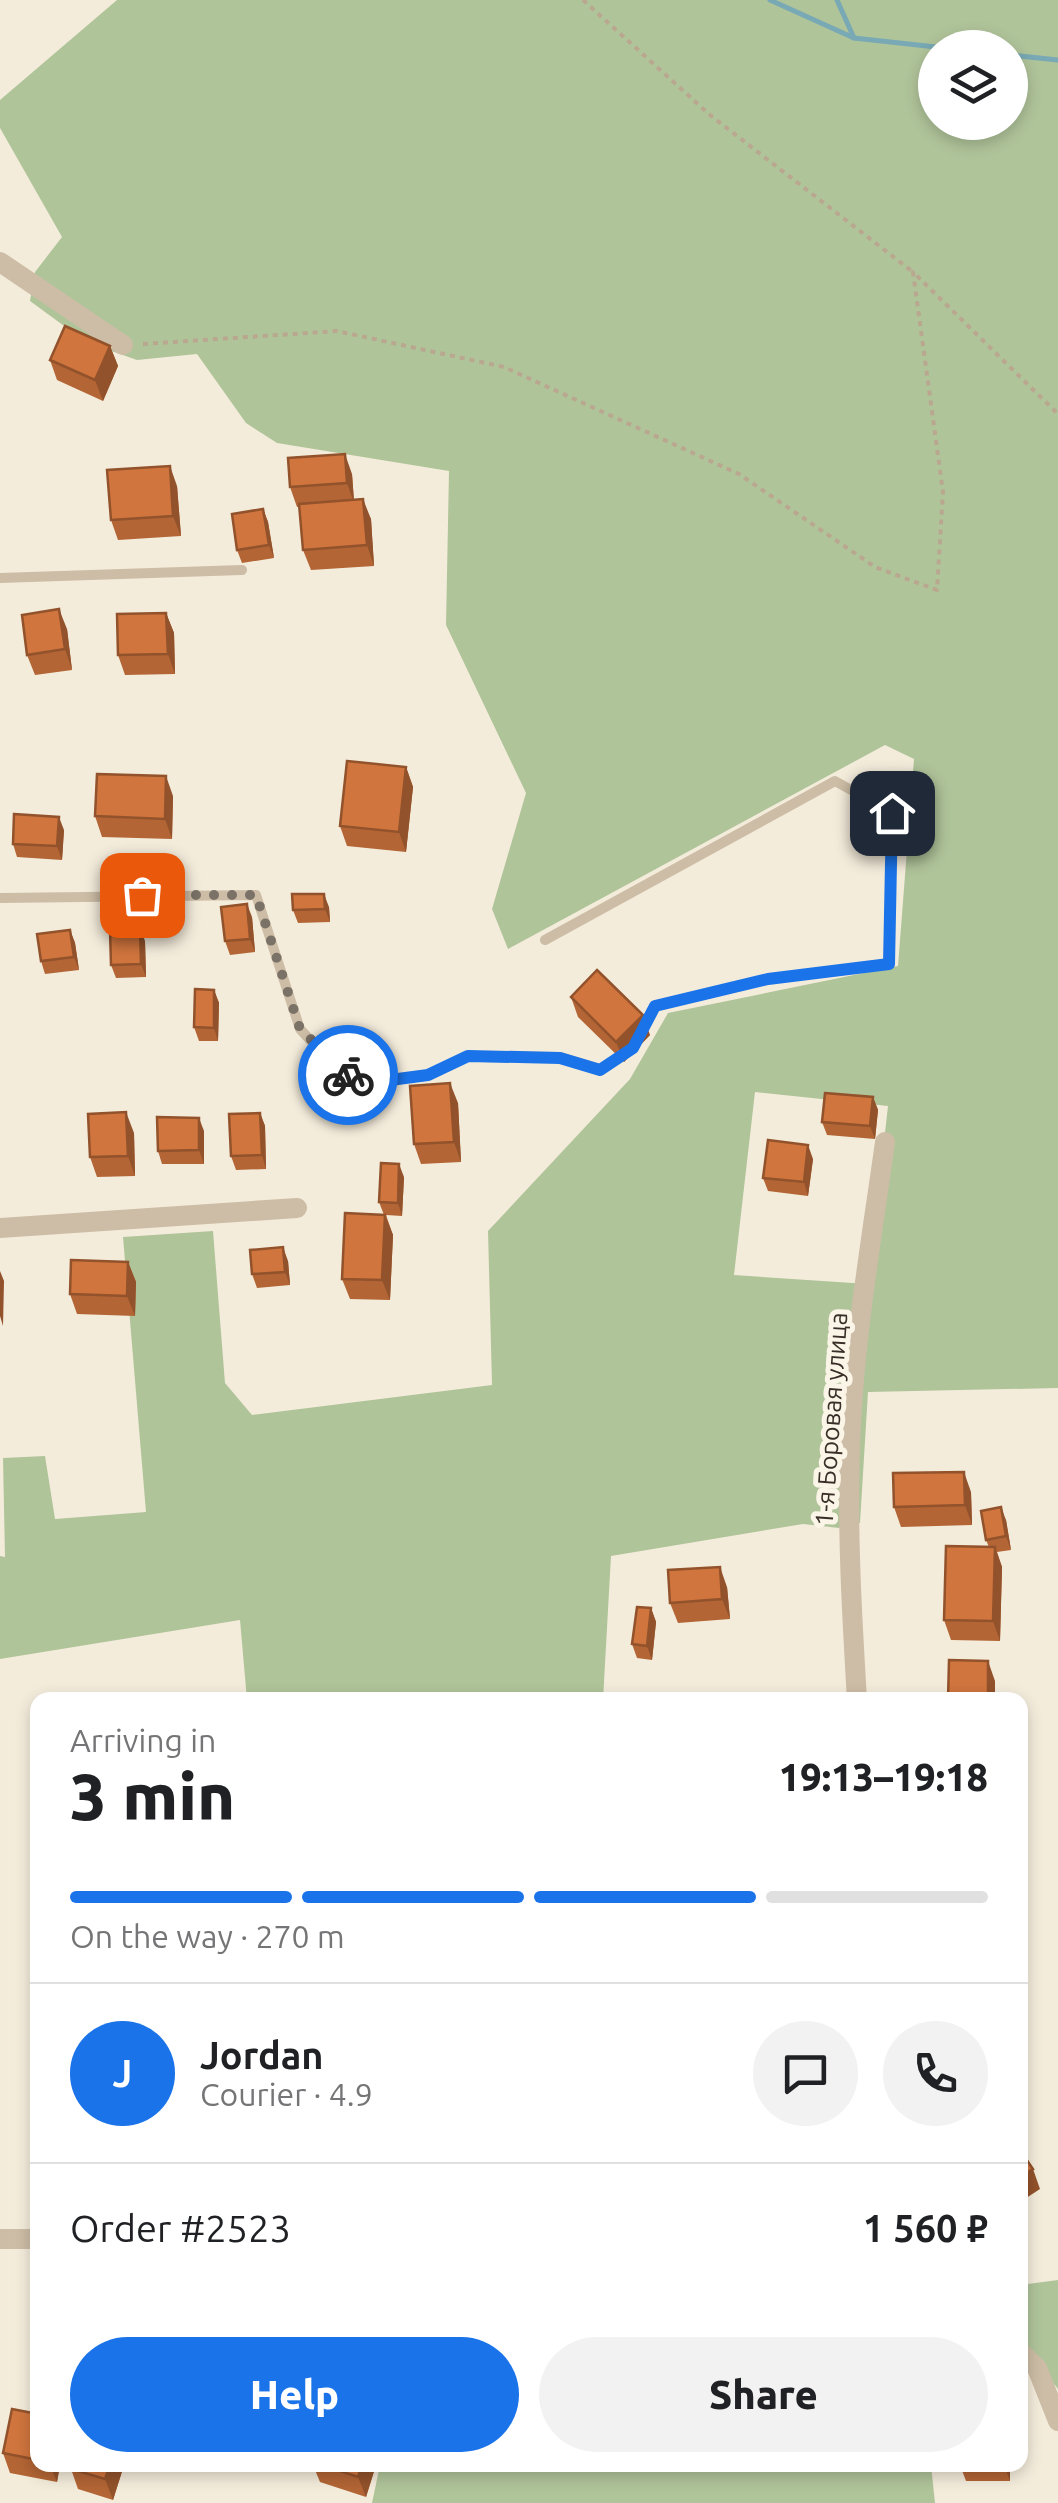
<!DOCTYPE html>
<meta charset="utf-8">
<style>
:root{--surface:#fff;--page:#f2f2f2;--text:#202124;--muted:#757577;--line:#e0e0e0;--accent:#1a73e8}
body{margin:0;font-family:Ubuntu,sans-serif;background:var(--page);color:var(--text);height:100vh;display:flex;flex-direction:column;font-size:38px;white-space:nowrap}
*{box-sizing:border-box;margin:0}
p{font-size:32px;color:var(--muted)}
.icon{flex:none;width:55px;height:55px;fill:none;stroke:currentColor;stroke-width:2;stroke-linecap:round;stroke-linejoin:round}
.map{position:relative;flex:1;overflow:hidden}
.sheet{position:absolute;left:30px;top:1692px;width:998px;height:780px;display:flex;flex-direction:column;background:var(--surface);border-radius:20px;box-shadow:0 5px 15px #0003}
.sheet>*{flex:none}
.fabs{position:absolute;left:918px;top:30px;display:grid;gap:20px}
.fabs a{display:grid;place-items:center;width:110px;height:110px;border-radius:50%;background:var(--surface);box-shadow:0 5px 15px #0003;font-size:50px}
.pin{position:absolute;display:grid;place-items:center;width:85px;height:85px;color:#fff;margin:-42px;border-radius:20px;box-shadow:0 5px 15px #0006}
.courier{position:absolute;display:grid;place-items:center;width:100px;height:100px;margin:-50px;border:8px solid #1a73e8;border-radius:50%;background:#fff;color:#222;box-shadow:0 2px 12px #0007}
.summary em{font-style:normal;font-weight:800}
.summary div{display:flex;flex-direction:column-reverse}
.summary{display:flex;align-items:center;justify-content:space-between;height:170px;padding:0 40px}
h1{font-size:65px;font-weight:800;line-height:75px}
.bar{display:grid;grid-template-columns:repeat(4,1fr);gap:15px 10px;align-content:center;height:120px;padding:0 40px}
.bar i{height:12px;border-radius:8px;background:var(--line)}
.bar .active{background:var(--accent)}
.bar p{grid-column:span 4}
.line{display:flex;align-items:center;gap:25px;padding:0 40px;border-top:2px solid var(--line)}
.line div{flex:1}
.round{display:grid;place-items:center;flex:none;width:105px;height:105px;border-radius:52px;background:var(--page)}
.cta{display:flex;gap:20px;margin-top:auto;padding:20px 40px}
.cta a{flex:1;height:115px;border-radius:60px;background:var(--accent);color:#fff;font-size:40px;font-weight:800;line-height:115px;text-align:center}
.cta a+a{background:var(--page);color:var(--text)}
.map>svg:first-child{display:block}
.green{fill:#b0c49a;fill-rule:evenodd}
.lines{fill:none;stroke-linecap:round;stroke-linejoin:round}
.stream{stroke:#78a9b4;stroke-width:5}
.path{stroke:#b9a790;stroke-width:4;stroke-dasharray:5 5;stroke-linecap:butt}
.service{stroke:#cdbda6;stroke-width:10}
.minor{stroke:#cdbda6;stroke-width:20}
.wall{fill:#b36535}
.shaded-wall{fill:#92522b}
.building{fill:#d0753e;stroke:#92522b;stroke-width:2.5}
.done{stroke:#7a7167;stroke-width:10;stroke-dasharray:0 18}
.route{stroke:#1a73e8;stroke-width:12}
.labels{text-anchor:middle;dominant-baseline:central;stroke-width:10;stroke-linejoin:round;paint-order:stroke}
.street-label{font-size:25px;fill:#392f28;stroke:#fbf5e8}
</style>
<div class="map">
<svg width="1058" height="2503" viewBox="0 0 1058 2503">
<rect width="100%" height="100%" fill="#f4ecdb"/>
<!-- green -->
<g class="green">
<path d="M117 0H1058V1388L868 1392 860 1523 839 1528 803 1524 611 1556 603 1700H247L240 1620 0 1659V1556L5 1557 3 1458 45 1456 55 1519 146 1512 123 1237 213 1231 225 1383 252 1415 492 1385 488 1231 630 1079 668 1013 898 966 914 759 885 745 508 949 492 909 526 793 446 625 449 471 277 443 246 423 197 354 137 360 86 342 30 301 35 272 62 237 0 128V100ZM935 48H1010V122H935ZM755 1092 888 1106 868 1284 734 1275Z"/>
<polygon points="1058,2280 1058,2389 1020,2342 1020,2285"/>
<polygon points="380,2465 931,2465 935,2503 372,2503"/>
</g>
<g class="lines">
<!-- stream -->
<g class="stream">
<polyline points="770,0 854,38 945,48"/>
<polyline points="837,0 854,38"/>
<polyline points="1010,55 1058,60"/>
</g>
<!-- path -->
<g class="path">
<polyline points="583,0 710,115 913,272"/>
<polyline points="143,344 337,331 504,367 739,474 875,567 937,590 943,492 913,272 1058,414"/>
</g>
<!-- service -->
<g class="service">
<polyline points="0,578 242,570"/>
<polyline points="0,898 256,895 300,1029 324,1055 359,1085 428,1075 468,1056 560,1057 600,1069 628,1052"/>
<polyline points="545,940 835,781 892,813 889,964 768,979 655,1006 640,1034"/>
</g>
<!-- minor -->
<g class="minor">
<polyline points="0,262 123,345"/>
<polyline points="0,1228 297,1208"/>
<path d="M857 1700C852 1616 847 1532 850 1447 853 1345 871 1243 885 1142"/>
<polyline points="0,2239 38,2239"/>
<polyline points="1020,2352 1037,2368 1058,2421"/>
</g>
</g>
<!-- wall -->
<g class="wall">
<polygon points="110,346 118,366 103,401 57,380 50,360"/>
<polygon points="352,474 354,500 371,519 374,566 311,570 303,550 300,507 297,507 290,487"/>
<polygon points="177,486 181,536 118,540 111,520"/>
<polygon points="263,509 268,522 274,558 242,563 237,550"/>
<polygon points="166,613 174,633 175,674 125,675 118,655"/>
<polygon points="67,629 72,670 35,675 27,655"/>
<polygon points="406,767 413,787 406,852 347,846 340,826"/>
<polygon points="173,796 172,839 102,837 95,816"/>
<polygon points="64,830 62,860 17,857 13,844"/>
<polygon points="329,907 330,922 298,923 293,910"/>
<polygon points="252,917 255,952 230,955 225,941"/>
<polygon points="70,930 75,943 79,970 45,974 41,961"/>
<polygon points="145,941 146,977 116,978 111,965"/>
<polygon points="214,990 219,1003 218,1041 199,1041 194,1027"/>
<polygon points="571,997 650,1035 624,1062 578,1017"/>
<polygon points="873,1097 878,1110 875,1139 827,1135 822,1122"/>
<polygon points="458,1103 461,1162 421,1164 414,1144"/>
<polygon points="260,1113 265,1126 266,1169 236,1170 231,1156"/>
<polygon points="204,1131 204,1164 162,1164 158,1151"/>
<polygon points="134,1133 135,1176 97,1177 90,1157"/>
<polygon points="813,1159 808,1196 768,1191 763,1178"/>
<polygon points="404,1177 402,1216 386,1215 393,1235 390,1300 350,1299 342,1279 384,1215 379,1202"/>
<polygon points="288,1261 290,1285 257,1288 252,1274"/>
<polygon points="128,1262 136,1282 135,1316 77,1314 70,1294"/>
<polygon points="971,1492 972,1525 901,1527 894,1507"/>
<polygon points="1006,1520 1011,1550 997,1552 1002,1567 1000,1641 951,1640 944,1620 989,1547 986,1540"/>
<polygon points="727,1587 730,1619 678,1623 670,1603"/>
<polygon points="651,1608 656,1622 652,1660 637,1658 632,1644"/>
<polygon points="38,2414 38,2465 60,2465 57,2482 10,2473 3,2453"/>
<polygon points="124,2465 113,2500 78,2489 71,2469"/>
<polygon points="313,2465 376,2465 366,2497 320,2482"/>
<polygon points="960,2465 1010,2465 1010,2481 966,2481"/>
</g>
<!-- shaded-wall -->
<g class="shaded-wall">
<polygon points="110,346 118,366 103,401 95,380"/>
<polygon points="345,454 352,474 354,503 347,483"/>
<polygon points="170,466 177,486 181,536 173,516"/>
<polygon points="363,499 371,519 374,566 367,545"/>
<polygon points="263,509 268,522 274,558 269,545"/>
<polygon points="59,609 67,629 72,670 65,649"/>
<polygon points="166,613 174,633 175,674 168,654"/>
<polygon points="406,767 413,787 406,852 399,832"/>
<polygon points="166,776 173,796 172,839 165,819"/>
<polygon points="59,817 64,830 62,860 57,846"/>
<polygon points="324,894 329,907 330,922 325,909"/>
<polygon points="247,904 252,917 255,952 250,939"/>
<polygon points="140,928 145,941 146,977 141,964"/>
<polygon points="70,930 75,943 79,970 74,957"/>
<polygon points="214,990 219,1003 218,1041 214,1028"/>
<polygon points="643,1015 650,1035 624,1062 616,1042"/>
<polygon points="450,1083 458,1103 461,1162 454,1142"/>
<polygon points="873,1097 878,1110 875,1139 870,1126"/>
<polygon points="126,1112 134,1133 135,1176 128,1156"/>
<polygon points="260,1113 265,1126 266,1169 262,1155"/>
<polygon points="199,1118 204,1131 204,1164 199,1150"/>
<polygon points="808,1145 813,1159 808,1196 804,1182"/>
<polygon points="399,1164 404,1177 402,1216 398,1203"/>
<polygon points="385,1215 393,1235 390,1300 382,1280"/>
<polygon points="283,1247 288,1261 290,1285 285,1272"/>
<polygon points="128,1262 136,1282 135,1316 127,1296"/>
<polygon points="0,1271 4,1281 3,1326 0,1316"/>
<polygon points="964,1472 971,1492 972,1525 965,1505"/>
<polygon points="1001,1507 1006,1520 1011,1550 1006,1536"/>
<polygon points="995,1547 1002,1567 1000,1641 993,1621"/>
<polygon points="720,1567 727,1587 730,1619 722,1599"/>
<polygon points="651,1608 656,1622 652,1660 647,1646"/>
<polygon points="988,1661 995,1681 995,1700 988,1700"/>
<polygon points="1033,2169 1040,2189 1020,2202 1020,2177"/>
<polygon points="50,2465 60,2465 57,2482"/>
<polygon points="110,2465 124,2465 113,2500 105,2479"/>
<polygon points="362,2465 376,2465 366,2497 358,2477"/>
<polygon points="1004,2465 1010,2465 1010,2481"/>
</g>
<!-- building -->
<g class="building">
<polygon points="65,326 110,346 95,380 50,360"/>
<polygon points="345,454 347,483 290,487 288,458"/>
<polygon points="170,466 173,516 111,520 107,470"/>
<polygon points="363,499 367,545 303,550 299,504"/>
<polygon points="263,509 269,545 237,550 232,514"/>
<polygon points="59,609 65,649 27,655 22,615"/>
<polygon points="166,613 168,654 118,655 117,614"/>
<polygon points="347,761 406,767 399,832 340,826"/>
<polygon points="97,774 166,776 165,819 95,816"/>
<polygon points="14,814 59,817 57,846 13,844"/>
<polygon points="292,894 324,894 325,909 293,910"/>
<polygon points="247,904 250,939 225,941 221,907"/>
<polygon points="140,928 141,964 111,965 110,929"/>
<polygon points="70,930 74,957 41,961 37,934"/>
<polygon points="597,970 643,1015 616,1042 571,997"/>
<polygon points="195,989 214,990 214,1028 194,1027"/>
<polygon points="450,1083 454,1142 414,1144 410,1086"/>
<polygon points="825,1093 873,1097 870,1126 822,1122"/>
<polygon points="126,1112 128,1156 90,1157 88,1114"/>
<polygon points="260,1113 262,1155 231,1156 229,1114"/>
<polygon points="157,1117 199,1118 199,1150 158,1151"/>
<polygon points="768,1140 808,1145 804,1182 763,1178"/>
<polygon points="381,1163 399,1164 398,1203 379,1202"/>
<polygon points="345,1213 385,1215 382,1280 342,1279"/>
<polygon points="283,1247 285,1272 252,1274 250,1250"/>
<polygon points="71,1260 128,1262 127,1296 70,1294"/>
<polygon points="964,1472 965,1505 894,1507 893,1473"/>
<polygon points="1001,1507 1006,1536 986,1540 981,1511"/>
<polygon points="946,1546 995,1547 993,1621 944,1620"/>
<polygon points="720,1567 722,1599 670,1603 668,1570"/>
<polygon points="637,1607 651,1608 647,1646 632,1644"/>
<polygon points="949,1660 988,1661 988,1700 948,1700"/>
<polygon points="1020,2150 1033,2169 1020,2177"/>
<polygon points="12,2409 38,2414 38,2460 3,2453"/>
<polygon points="72,2465 110,2465 105,2479 71,2469"/>
<polygon points="322,2465 362,2465 358,2477"/>
</g>
<g class="lines">
<!-- done -->
<polyline class="done" points="142,895 256,895 300,1029 348,1075"/>
<!-- route -->
<polyline class="route" points="348,1075 360,1084 428,1075 468,1056 560,1058 600,1070 633,1048 655,1006 768,979 889,964 892,813"/>
</g>
<g class="labels">
<!-- street labels -->
<g class="street-label">
<text transform="translate(831 1419) rotate(-86)">1-я Боровая улица</text>
</g>
</g>
</svg>
<div class="fabs">
<a><svg class="icon" aria-label="layers" viewBox="0 0 24 24"><path d="M12 4l9 5-9 5-9-5zM3 14l9 5 9-5"/></svg></a>
</div>
<div class="pin" style="left:142px;top:895px;background:#ea580c"><svg class="icon" aria-label="bag" viewBox="0 0 24 24"><path d="M5 8h14l-1 12H6zM9 8a3 3 0 0 1 6 0"/></svg></div>
<div class="pin" style="left:892px;top:813px;background:#1f2937"><svg class="icon" aria-label="home" viewBox="0 0 24 24"><path d="M3 11l9-7 9 7M6 9v11h12V9"/></svg></div>
<div class="courier" style="left:348px;top:1075px"><svg class="icon" aria-label="bike" viewBox="0 0 24 24"><circle cx="6" cy="16" r="4"/><circle cx="18" cy="16" r="4"/><path d="M6 16l4-8h5l3 8M10 8l3 8H6M13 5h3"/></svg></div>
<section class="sheet">
<div class="summary"><div><h1>3 min</h1><p>Arriving in</p></div><em>19:13–19:18</em></div>
<div class="bar"><i class="active"></i><i class="active"></i><i class="active"></i><i></i><p>On the way · 270 m</p></div>
<div class="line" style="height:180px"><b class="round" style="background:var(--accent);color:#fff">J</b><div><b>Jordan</b><p>Courier · 4.9</p></div><a class="round"><svg class="icon" aria-label="chat" viewBox="0 0 24 24"><path d="M4 5h16v11H9l-5 4z"/></svg></a><a class="round"><svg class="icon" aria-label="phone" viewBox="0 0 24 24"><path d="M5 4h4l2 5-3 2q2 4 5 5l2-3 5 2v4C11 20 4 13 5 4z"/></svg></a></div>
<div class="line" style="height:130px"><div>Order #2523</div><b>1 560 ₽</b></div>
<div class="cta"><a>Help</a><a>Share</a></div>
</section>
</div>
